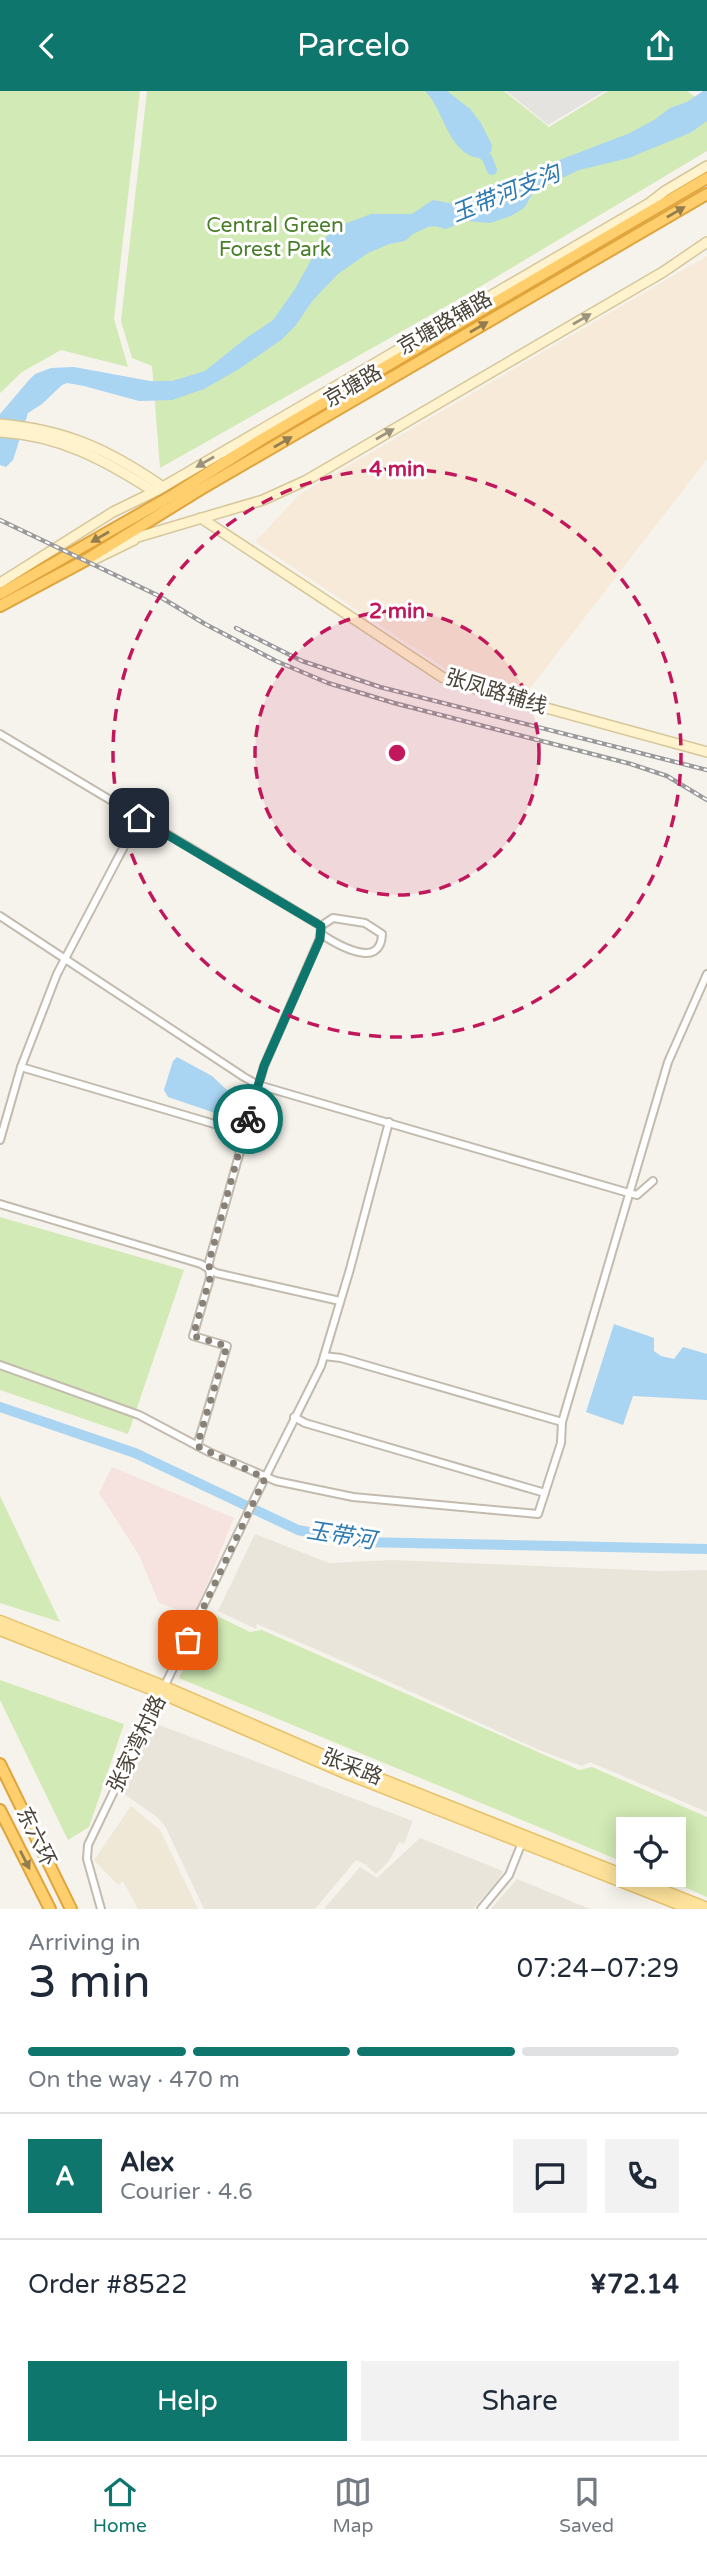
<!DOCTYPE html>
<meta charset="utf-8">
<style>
:root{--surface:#fff;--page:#f2f2f3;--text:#1f2937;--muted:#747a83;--line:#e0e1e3;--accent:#0f766e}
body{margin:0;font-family:"Varela Round","Noto Sans SC",sans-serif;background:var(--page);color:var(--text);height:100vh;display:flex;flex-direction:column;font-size:26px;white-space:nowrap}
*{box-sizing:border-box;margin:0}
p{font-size:23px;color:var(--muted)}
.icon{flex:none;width:38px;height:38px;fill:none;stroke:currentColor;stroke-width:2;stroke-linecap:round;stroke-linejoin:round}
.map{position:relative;height:1818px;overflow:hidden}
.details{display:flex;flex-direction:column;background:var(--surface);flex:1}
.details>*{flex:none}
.controls{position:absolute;left:616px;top:1726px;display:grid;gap:14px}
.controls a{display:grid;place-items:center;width:70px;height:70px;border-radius:0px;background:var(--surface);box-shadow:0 4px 18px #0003;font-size:35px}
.pin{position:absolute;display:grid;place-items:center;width:60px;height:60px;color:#fff;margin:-30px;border-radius:14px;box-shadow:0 4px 10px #0006}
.courier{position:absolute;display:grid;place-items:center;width:70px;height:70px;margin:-35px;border:5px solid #0f766e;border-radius:50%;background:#fff;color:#222;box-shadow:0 2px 9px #0007}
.head em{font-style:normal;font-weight:600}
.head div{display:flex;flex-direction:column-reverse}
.head{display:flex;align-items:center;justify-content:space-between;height:119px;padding:0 28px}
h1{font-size:46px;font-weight:600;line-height:52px}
.bar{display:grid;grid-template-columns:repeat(4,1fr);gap:10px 7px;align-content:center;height:84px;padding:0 28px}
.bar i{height:9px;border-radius:5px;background:var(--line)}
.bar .on{background:var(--accent)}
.bar p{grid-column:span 4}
.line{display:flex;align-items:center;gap:18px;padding:0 28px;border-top:2px solid var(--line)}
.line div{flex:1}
.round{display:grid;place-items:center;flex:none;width:74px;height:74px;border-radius:0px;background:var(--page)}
.primary-button{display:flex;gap:14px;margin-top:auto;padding:14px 28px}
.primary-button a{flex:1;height:80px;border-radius:0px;background:var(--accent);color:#fff;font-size:28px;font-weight:600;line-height:80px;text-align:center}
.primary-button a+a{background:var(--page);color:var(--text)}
header{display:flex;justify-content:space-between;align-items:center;height:91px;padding:0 28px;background:var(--accent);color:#fff;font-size:32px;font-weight:600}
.dock{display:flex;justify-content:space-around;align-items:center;height:98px;border-top:2px solid var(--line);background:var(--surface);font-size:19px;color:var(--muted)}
.dock a{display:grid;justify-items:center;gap:4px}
.dock .on{color:var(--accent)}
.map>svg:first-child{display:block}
.residential{fill:#eae5da}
.commercial{fill:#f7ead8}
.education{fill:#efe8d6}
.medical{fill:#f6e3e0}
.green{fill:#d2eab5}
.parking{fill:#e5e3e0}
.water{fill:#a9d4f2}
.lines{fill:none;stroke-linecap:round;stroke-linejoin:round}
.river{stroke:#a9d4f2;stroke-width:10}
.street-casing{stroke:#c2bbae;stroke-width:10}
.secondary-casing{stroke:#d6c79b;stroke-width:12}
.primary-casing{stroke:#e6c16a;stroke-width:13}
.highway-casing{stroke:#e0a43c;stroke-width:14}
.street{stroke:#fff;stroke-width:6}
.secondary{stroke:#fff3cd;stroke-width:9}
.primary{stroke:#ffe39c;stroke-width:10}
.highway{stroke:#ffcf6e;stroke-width:10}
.rail-casing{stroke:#9a9a9a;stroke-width:4.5}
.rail{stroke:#fff;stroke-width:2;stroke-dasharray:5;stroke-linecap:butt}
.oneway{fill:#937c4e}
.oneway2{fill:#9c937c}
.done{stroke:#878178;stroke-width:7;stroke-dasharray:0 12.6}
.route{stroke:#0f766e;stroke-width:9}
.ring{fill:none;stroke:#c2185b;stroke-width:3.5;stroke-dasharray:12 9}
.labels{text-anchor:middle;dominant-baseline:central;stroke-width:6;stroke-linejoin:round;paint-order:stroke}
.park-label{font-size:21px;fill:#4a7f2a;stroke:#fff}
.street-label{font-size:21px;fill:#4b4439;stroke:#fff}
.water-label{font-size:23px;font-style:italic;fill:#2e7ab2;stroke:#fff}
.centre{fill:#c2185b;stroke:#fff;stroke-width:3.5}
.ring-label{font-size:21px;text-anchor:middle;font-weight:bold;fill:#c2185b;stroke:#fff;stroke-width:6;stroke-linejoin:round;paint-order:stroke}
</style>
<header><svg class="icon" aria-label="back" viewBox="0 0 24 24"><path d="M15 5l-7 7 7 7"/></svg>Parcelo<svg class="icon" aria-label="share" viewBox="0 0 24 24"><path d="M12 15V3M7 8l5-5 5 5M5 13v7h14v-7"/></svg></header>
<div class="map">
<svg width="707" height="1818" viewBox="0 0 707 1818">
<rect width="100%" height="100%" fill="#f6f3ec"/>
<!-- residential -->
<g class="residential">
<polygon points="255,1443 329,1472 392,1469 659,1480 707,1479 707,1721 590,1671 582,1675 539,1659 352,1574 257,1533 256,1538 218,1520"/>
<polygon points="154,1632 413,1730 404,1753 399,1751 389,1770 376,1783 365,1773 356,1769 315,1818 204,1818 165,1735 157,1726 121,1701"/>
<polygon points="420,1747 503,1780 498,1789 473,1818 324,1818 360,1776 377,1787"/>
<polygon points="517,1788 590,1818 491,1818"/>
</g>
<!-- commercial -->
<polygon class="commercial" points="707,165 707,368 525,604 481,592 446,578 255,451 300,403"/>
<!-- education -->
<polygon class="education" points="131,1715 160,1739 198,1818 138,1818 123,1790 118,1794 94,1769"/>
<!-- medical -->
<polygon class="medical" points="112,1376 234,1427 194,1525 159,1512 139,1464 99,1402"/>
<!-- green -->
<g class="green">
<polygon points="0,0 140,0 114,228 128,276 61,259 22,281 0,302"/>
<polygon points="147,0 504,0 549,36 608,0 687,0 707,15 707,60 466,204 160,377 152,275 132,267 121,230"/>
<polygon points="0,1126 184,1179 128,1343 0,1299"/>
<polygon points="0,1405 60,1531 0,1512"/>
<polygon points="211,1522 250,1541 262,1539 579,1679 592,1676 707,1726 707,1806 653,1783 674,1783 674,1738 628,1738 628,1773 179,1587"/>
<polygon points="0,1589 124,1633 89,1736 68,1749 0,1609"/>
</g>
<!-- parking -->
<polygon class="parking" points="506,0 605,0 548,34"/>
<!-- water -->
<g class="water">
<path d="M425 0H447L470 18 481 32 492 54 491 61 478 67C447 61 444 18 425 0Z"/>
<polygon points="703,0 707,0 707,30 690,42 648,59 629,67 579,79 537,99 533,102 524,117 511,125 490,132 466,130 446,138 435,135 428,136 413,143 405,150 389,153 368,162 338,183 313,209 296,234 281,249 239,278 204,298 172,309 139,310 84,295 67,292 62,294 42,313 28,322 13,369 6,376 0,374 0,323 29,289 35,283 51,277 74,276 150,290 172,290 205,280 245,248 273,229 295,198 320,153 330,142 342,134 371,123 412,123 433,109 460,114 500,90 522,91 549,73 630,42 654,29 670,17 687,11"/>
<polygon points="177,966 212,985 230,1002 229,1017 224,1025 168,1006 164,999 173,970"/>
<polygon points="614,1233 654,1247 654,1260 661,1265 674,1268 683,1256 707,1263 707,1309 633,1305 623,1334 586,1321"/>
</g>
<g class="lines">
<!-- river -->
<g class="river">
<polyline points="473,55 487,67 492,79"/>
<polyline points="0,1316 135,1362 298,1439 359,1451 707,1458"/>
</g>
<!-- street casing -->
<g class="street-casing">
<g id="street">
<polyline points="0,643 321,835"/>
<polyline points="0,825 244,986 258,994 629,1102 637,1104 653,1090"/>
<path d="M321 843C336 853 381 880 382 843L365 832 333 827 321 835"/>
<polyline points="21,976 245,1042"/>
<polyline points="0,1049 21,976 57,883 139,727"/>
<polyline points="0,1113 201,1173 216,1182 340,1210"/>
<polyline points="324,1265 341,1267 562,1331"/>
<polyline points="0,1274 139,1324 209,1361 276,1390 353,1406 538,1423 561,1352 562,1331 668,971 707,883"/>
<polyline points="294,1326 305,1332 545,1402"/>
<polyline points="197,1355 227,1255 193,1245 210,1187 209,1171 264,975 320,847 321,835"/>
<polyline points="101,1818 87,1768 88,1754 256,1405 321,1275 350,1178 389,1031"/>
<polyline points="481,1818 509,1784 523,1749"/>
</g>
</g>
<!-- secondary casing -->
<g class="secondary-casing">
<g id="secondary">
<path d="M0 333C66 339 108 358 163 396"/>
<path d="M0 341C59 344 105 369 153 400"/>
<polyline points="201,427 442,586 462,594 707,661"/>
<polyline points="121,448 138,446 263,409 307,389 663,181 707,151"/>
<polyline points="93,469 134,449"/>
<polyline points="0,492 113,421 156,400 648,113 665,100 707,75"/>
</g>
</g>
<!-- primary casing -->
<g class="primary-casing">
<g id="primary">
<polyline points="0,1530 158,1593 348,1675 707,1817"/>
<polyline points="0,1539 156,1600 345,1682 691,1818"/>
</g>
</g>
<!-- highway casing -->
<g class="highway-casing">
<g id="highway">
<polyline points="0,503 173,404 262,348 707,87"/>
<polyline points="0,515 86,469 201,398 707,103"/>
<polyline points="0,1673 71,1818"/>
<polyline points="0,1719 50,1818"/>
</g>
</g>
<!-- street -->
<use href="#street" class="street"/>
<!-- secondary -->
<use href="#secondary" class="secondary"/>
<!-- primary -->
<use href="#primary" class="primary"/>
<!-- highway -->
<use href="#highway" class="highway"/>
<!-- rail casing -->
<g class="rail-casing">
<g id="rail">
<polyline points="0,429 157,504 205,533 276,570 328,592 394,612 631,673 667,685 707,709"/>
<polyline points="236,537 302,570 380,596 707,679"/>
</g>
</g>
<!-- rail -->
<use href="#rail" class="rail"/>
</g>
<!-- one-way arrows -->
<defs><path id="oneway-solid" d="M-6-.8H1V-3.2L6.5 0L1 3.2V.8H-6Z" transform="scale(1.75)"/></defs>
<g class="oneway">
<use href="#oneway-solid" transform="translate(676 121) rotate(-30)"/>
<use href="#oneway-solid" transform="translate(479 236) rotate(-30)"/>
<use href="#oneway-solid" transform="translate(283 351) rotate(-30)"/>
<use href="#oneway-solid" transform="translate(100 446) rotate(150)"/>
<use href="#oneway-solid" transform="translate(25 1769) rotate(63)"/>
</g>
<g class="oneway2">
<use href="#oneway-solid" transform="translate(582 228) rotate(-30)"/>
<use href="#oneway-solid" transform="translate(385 343) rotate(-30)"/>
<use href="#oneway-solid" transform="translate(205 371) rotate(150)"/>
</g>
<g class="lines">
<!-- done -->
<polyline class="done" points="188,1549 265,1387 197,1355 227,1255 193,1245 210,1187 209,1171 248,1028"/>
<!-- route -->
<polyline class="route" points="139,727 321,835 320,848 264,975 248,1028"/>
</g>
<!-- distance rings -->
<circle cx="397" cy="662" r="142" fill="#c2185b" fill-opacity=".12"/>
<g class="ring">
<circle cx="397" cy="662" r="142"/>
<circle cx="397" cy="662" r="284"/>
</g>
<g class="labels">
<!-- park labels -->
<g class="park-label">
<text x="275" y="134">Central Green<tspan x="275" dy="24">Forest Park</tspan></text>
</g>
<!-- street labels -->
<g class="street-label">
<text transform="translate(445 232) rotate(-30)">京塘路辅路</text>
<text transform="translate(353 295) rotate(-30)">京塘路</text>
<text transform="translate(496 601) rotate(17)">张凤路辅线</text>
<text transform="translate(137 1653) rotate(-64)">张家湾村路</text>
<text transform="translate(352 1676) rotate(22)">张采路</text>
<text transform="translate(36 1746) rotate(64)">东六环</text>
</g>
<!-- water labels -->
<g class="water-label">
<text transform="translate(506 103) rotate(-22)">玉带河支沟</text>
<text transform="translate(341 1445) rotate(9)">玉带河</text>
</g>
</g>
<circle cx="397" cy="662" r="10" class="centre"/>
<g class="ring-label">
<text x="397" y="385">4 min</text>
<text x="397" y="527">2 min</text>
</g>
</svg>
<div class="controls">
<a><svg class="icon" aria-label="locate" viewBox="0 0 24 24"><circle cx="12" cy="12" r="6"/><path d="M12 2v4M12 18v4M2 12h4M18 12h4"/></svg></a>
</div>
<div class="pin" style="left:188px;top:1549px;background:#ea580c"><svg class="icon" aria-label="bag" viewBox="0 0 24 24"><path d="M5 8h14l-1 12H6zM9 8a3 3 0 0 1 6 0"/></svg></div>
<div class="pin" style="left:139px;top:727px;background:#1f2937"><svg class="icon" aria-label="home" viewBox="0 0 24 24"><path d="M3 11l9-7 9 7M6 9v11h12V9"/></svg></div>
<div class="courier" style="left:248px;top:1028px"><svg class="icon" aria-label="bike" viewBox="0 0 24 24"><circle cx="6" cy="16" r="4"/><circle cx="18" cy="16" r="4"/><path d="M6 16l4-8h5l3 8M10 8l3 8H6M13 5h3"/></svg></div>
</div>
<section class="details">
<div class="head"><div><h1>3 min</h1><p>Arriving in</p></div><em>07:24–07:29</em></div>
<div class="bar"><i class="on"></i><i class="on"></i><i class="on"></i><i></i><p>On the way · 470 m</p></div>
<div class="line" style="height:126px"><b class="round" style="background:var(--accent);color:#fff">A</b><div><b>Alex</b><p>Courier · 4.6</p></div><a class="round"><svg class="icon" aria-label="chat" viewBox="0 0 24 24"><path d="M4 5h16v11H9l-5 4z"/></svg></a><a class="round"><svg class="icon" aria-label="phone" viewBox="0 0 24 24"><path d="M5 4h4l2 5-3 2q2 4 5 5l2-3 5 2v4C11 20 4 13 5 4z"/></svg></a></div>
<div class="line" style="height:91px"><div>Order #8522</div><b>¥72.14</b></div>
<div class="primary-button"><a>Help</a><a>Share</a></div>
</section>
<nav class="dock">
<a class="on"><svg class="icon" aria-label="home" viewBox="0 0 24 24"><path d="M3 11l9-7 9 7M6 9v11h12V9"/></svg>Home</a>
<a><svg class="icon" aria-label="map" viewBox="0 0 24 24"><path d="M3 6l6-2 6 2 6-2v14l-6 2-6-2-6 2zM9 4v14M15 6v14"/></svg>Map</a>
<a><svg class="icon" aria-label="saved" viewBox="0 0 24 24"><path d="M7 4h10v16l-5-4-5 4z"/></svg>Saved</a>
</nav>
